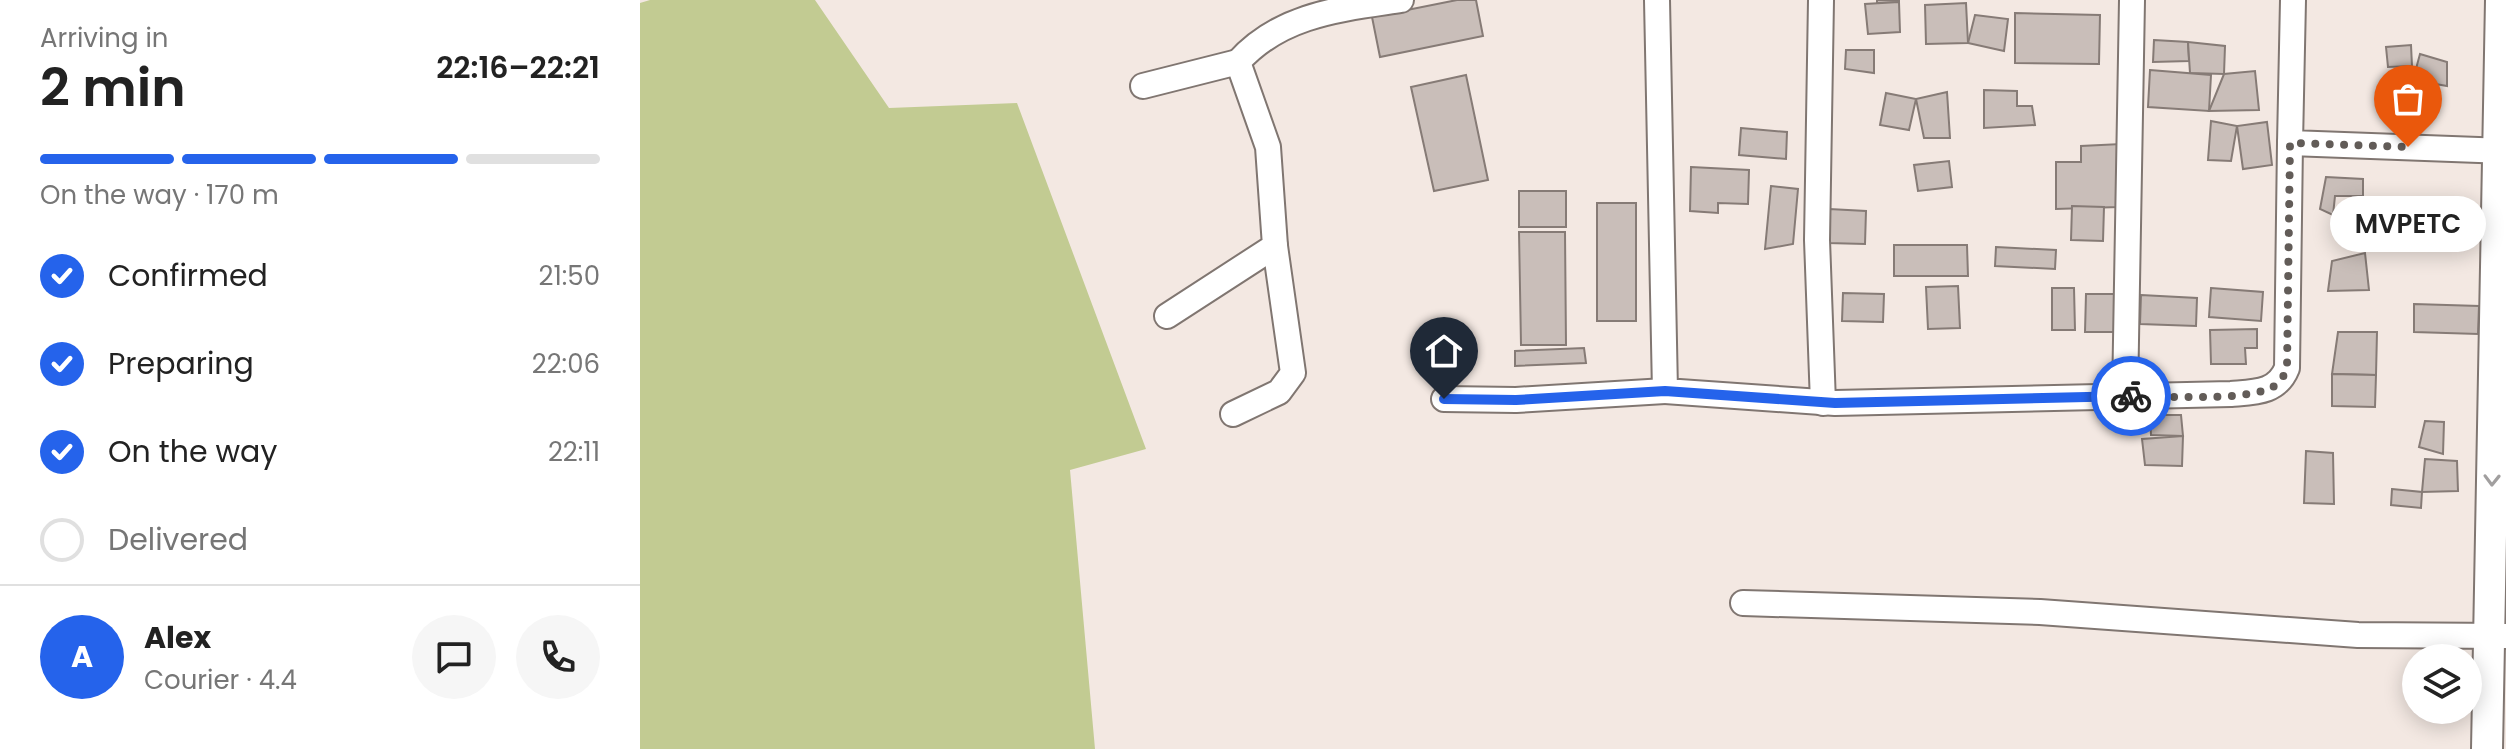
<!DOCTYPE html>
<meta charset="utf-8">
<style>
:root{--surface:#fff;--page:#f6f6f6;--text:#222;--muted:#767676;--line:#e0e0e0;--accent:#2563eb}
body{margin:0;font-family:Poppins,sans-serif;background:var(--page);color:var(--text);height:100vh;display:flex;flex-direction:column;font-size:30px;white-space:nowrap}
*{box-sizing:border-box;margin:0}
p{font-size:26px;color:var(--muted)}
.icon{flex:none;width:44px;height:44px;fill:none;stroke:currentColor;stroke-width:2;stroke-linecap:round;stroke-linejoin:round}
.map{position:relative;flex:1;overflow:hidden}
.panel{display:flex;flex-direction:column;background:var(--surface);width:640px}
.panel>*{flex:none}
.controls{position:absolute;left:1762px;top:644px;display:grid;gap:16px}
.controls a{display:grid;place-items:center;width:80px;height:80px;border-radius:50%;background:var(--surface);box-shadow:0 4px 20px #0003;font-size:40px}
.pin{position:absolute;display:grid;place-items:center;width:68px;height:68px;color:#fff;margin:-82px -34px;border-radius:50% 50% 50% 0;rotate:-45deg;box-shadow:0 0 8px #0007}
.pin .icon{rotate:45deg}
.courier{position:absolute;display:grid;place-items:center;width:80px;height:80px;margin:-40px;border:6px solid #2563eb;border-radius:50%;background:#fff;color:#222;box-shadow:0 2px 10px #0007}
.bubble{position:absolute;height:56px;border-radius:28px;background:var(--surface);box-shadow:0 4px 20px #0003;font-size:26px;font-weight:600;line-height:56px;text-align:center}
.headline em{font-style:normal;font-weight:600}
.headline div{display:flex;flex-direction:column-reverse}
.headline{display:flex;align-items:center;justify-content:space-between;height:136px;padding:0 40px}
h1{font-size:52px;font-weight:600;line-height:60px}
.bar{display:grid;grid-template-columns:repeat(4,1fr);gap:12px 8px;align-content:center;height:96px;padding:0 40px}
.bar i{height:10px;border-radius:6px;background:var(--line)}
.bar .active{background:var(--accent)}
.bar p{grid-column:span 4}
.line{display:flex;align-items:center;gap:20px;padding:0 40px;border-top:2px solid var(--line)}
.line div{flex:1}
.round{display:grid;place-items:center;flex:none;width:84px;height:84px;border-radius:42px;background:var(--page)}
ol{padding:0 40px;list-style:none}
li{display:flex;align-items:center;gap:24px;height:88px}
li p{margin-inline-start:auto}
li .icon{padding:8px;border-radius:50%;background:var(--accent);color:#fff;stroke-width:4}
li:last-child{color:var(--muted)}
li i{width:44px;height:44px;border:4px solid var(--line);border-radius:50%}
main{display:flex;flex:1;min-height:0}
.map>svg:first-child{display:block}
.green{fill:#c2cb92}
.building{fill:#c9beb9;stroke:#867b76;stroke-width:2}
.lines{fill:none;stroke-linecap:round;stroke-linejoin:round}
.minor-casing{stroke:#807671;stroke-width:28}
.tertiary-casing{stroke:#807671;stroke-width:34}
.minor{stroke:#fff;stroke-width:24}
.tertiary{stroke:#fff;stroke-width:30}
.oneway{stroke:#a19f9f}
.done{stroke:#625c58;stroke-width:8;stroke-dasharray:0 14.4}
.route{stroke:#2563eb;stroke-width:10}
</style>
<main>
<section class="panel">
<div class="headline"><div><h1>2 min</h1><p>Arriving in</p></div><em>22:16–22:21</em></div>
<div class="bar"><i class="active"></i><i class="active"></i><i class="active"></i><i></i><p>On the way · 170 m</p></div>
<ol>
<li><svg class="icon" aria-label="check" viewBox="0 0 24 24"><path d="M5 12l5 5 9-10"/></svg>Confirmed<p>21:50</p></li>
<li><svg class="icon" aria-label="check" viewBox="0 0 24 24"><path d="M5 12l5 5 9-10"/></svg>Preparing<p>22:06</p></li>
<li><svg class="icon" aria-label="check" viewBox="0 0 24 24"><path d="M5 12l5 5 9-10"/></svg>On the way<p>22:11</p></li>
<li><i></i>Delivered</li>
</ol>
<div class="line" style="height:144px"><b class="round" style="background:var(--accent);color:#fff">A</b><div><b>Alex</b><p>Courier · 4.4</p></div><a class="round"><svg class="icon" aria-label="chat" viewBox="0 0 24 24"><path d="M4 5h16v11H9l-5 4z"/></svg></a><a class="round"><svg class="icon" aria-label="phone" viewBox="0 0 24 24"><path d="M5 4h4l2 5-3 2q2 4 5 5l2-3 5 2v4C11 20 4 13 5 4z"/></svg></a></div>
</section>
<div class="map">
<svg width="1866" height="749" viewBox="0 0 1866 749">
<rect width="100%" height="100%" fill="#f3e8e2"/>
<!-- green -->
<polygon class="green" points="10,0 175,0 249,108 377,103 506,449 430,470 455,749 0,749 0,3"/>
<!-- building -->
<g class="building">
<polygon points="817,0 836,0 843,36 740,57 732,17"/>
<polygon points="1237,0 1259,0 1259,2 1237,3"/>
<polygon points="1259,2 1260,32 1228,34 1225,4"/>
<polygon points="1326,3 1328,43 1286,44 1285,5"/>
<polygon points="1375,13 1460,15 1459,64 1375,63"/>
<polygon points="1335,15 1368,19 1364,51 1328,43"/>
<polygon points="1514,40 1548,42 1549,61 1513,62"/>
<polygon points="1548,42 1585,46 1584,74 1550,73"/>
<polygon points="1771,45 1772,66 1748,67 1746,47"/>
<polygon points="1206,50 1234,50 1234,73 1205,69"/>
<polygon points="1780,54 1807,62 1807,86 1773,80"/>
<polygon points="1510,70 1571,75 1569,111 1508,107"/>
<polygon points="1615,71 1619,110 1569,111 1584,74"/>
<polygon points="826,75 848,180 794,191 771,87"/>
<polygon points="1344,90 1377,91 1377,106 1392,106 1395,125 1344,128"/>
<polygon points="1307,92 1310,138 1284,138 1276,99"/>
<polygon points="1246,93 1276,99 1269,130 1240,125"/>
<polygon points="1571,121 1597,126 1591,161 1568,160"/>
<polygon points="1627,122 1632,165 1603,169 1597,126"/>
<polygon points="1101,128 1147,132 1146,159 1099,155"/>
<polygon points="1481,144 1478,207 1416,209 1416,162 1441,162 1441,146"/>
<polygon points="1309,161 1312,187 1278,191 1274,165"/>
<polygon points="1051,167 1109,170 1108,204 1078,203 1078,213 1050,211"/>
<polygon points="1686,177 1723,179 1723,196 1695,196 1693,215 1680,209"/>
<polygon points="1131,186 1158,189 1153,244 1125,249"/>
<rect x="879" y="191" width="47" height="36"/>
<rect x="957" y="203" width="39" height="118"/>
<polygon points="1432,206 1464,207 1463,241 1431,240"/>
<polygon points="1189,209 1226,211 1225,244 1188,243"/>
<polygon points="879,232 925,232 926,345 881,345"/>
<polygon points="1254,245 1327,245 1328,276 1254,276"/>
<polygon points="1356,247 1416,250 1415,269 1355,266"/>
<polygon points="1725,253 1729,290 1688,291 1692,261"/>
<polygon points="1318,286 1320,328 1288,329 1286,287"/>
<polygon points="1412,288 1434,288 1435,330 1412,330"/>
<polygon points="1571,288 1623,292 1621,321 1569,317"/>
<polygon points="1203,293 1244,294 1243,322 1202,321"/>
<polygon points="1446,294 1480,294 1480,332 1445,332"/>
<polygon points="1501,295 1557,298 1556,326 1500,324"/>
<polygon points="1774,304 1839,306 1838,334 1774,332"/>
<polygon points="1617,329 1617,348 1605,348 1606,364 1571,364 1570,330"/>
<polygon points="1698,332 1737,332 1736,375 1692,374"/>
<polygon points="944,348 946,363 875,366 875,351"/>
<polygon points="1692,374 1736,375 1735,407 1692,406"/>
<polygon points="1510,415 1541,415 1543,436 1511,435"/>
<polygon points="1785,421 1804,422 1803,454 1779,447"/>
<polygon points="1543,436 1542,466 1505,465 1502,439"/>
<polygon points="1666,451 1693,453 1694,504 1664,503"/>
<polygon points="1785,459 1817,461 1818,491 1782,492"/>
<polygon points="1752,489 1782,492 1781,508 1751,505"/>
</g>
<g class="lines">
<!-- minor casing -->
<g class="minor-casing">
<g id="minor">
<path d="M1017 0 1025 391 1195 403 1591 394C1615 392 1637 393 1647 368L1650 143"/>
<polyline points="1181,0 1177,240 1183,403"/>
<polyline points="1653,0 1650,143 1866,151"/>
<polyline points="503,86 598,62"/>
<path d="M527 316 635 246 628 147 598 62C641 14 701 9 761 0"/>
<polyline points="1485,397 1492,0"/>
<polyline points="804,399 876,400 1025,391"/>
<polyline points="593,414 639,392 653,373 635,246"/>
<polyline points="1103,603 1400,612 1718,635 1866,636"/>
</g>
</g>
<!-- tertiary casing -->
<g class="tertiary-casing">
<polyline id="tertiary" points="1847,749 1861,0"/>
</g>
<!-- minor -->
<use href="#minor" class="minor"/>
<!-- tertiary -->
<use href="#tertiary" class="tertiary"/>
</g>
<!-- one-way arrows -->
<defs><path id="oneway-chevron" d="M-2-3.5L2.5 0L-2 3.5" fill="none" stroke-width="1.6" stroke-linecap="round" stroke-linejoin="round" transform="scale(2)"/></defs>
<use class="oneway" href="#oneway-chevron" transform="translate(1852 480) rotate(91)"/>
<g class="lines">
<!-- done -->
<path class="done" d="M1491 396C1527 396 1593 401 1626 390 1638 386 1643 379 1647 368L1650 143 1768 147"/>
<!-- route -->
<polyline class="route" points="804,399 876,400 1025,391 1195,403 1491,396"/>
</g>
</svg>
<div class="controls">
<a><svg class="icon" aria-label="layers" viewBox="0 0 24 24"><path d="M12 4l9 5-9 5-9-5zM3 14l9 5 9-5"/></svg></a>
</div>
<div class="pin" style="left:1768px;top:147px;background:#ea580c"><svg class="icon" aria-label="bag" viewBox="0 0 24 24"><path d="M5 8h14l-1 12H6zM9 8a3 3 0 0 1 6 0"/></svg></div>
<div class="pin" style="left:804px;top:399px;background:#1f2937"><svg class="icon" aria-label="home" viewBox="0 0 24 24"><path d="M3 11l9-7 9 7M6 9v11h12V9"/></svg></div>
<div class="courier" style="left:1491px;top:396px"><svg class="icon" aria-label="bike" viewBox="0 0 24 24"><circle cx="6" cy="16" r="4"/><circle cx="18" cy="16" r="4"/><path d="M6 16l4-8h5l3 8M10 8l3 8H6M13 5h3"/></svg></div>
<div class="bubble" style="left:1690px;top:196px;width:156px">MVPETC</div>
</div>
</main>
